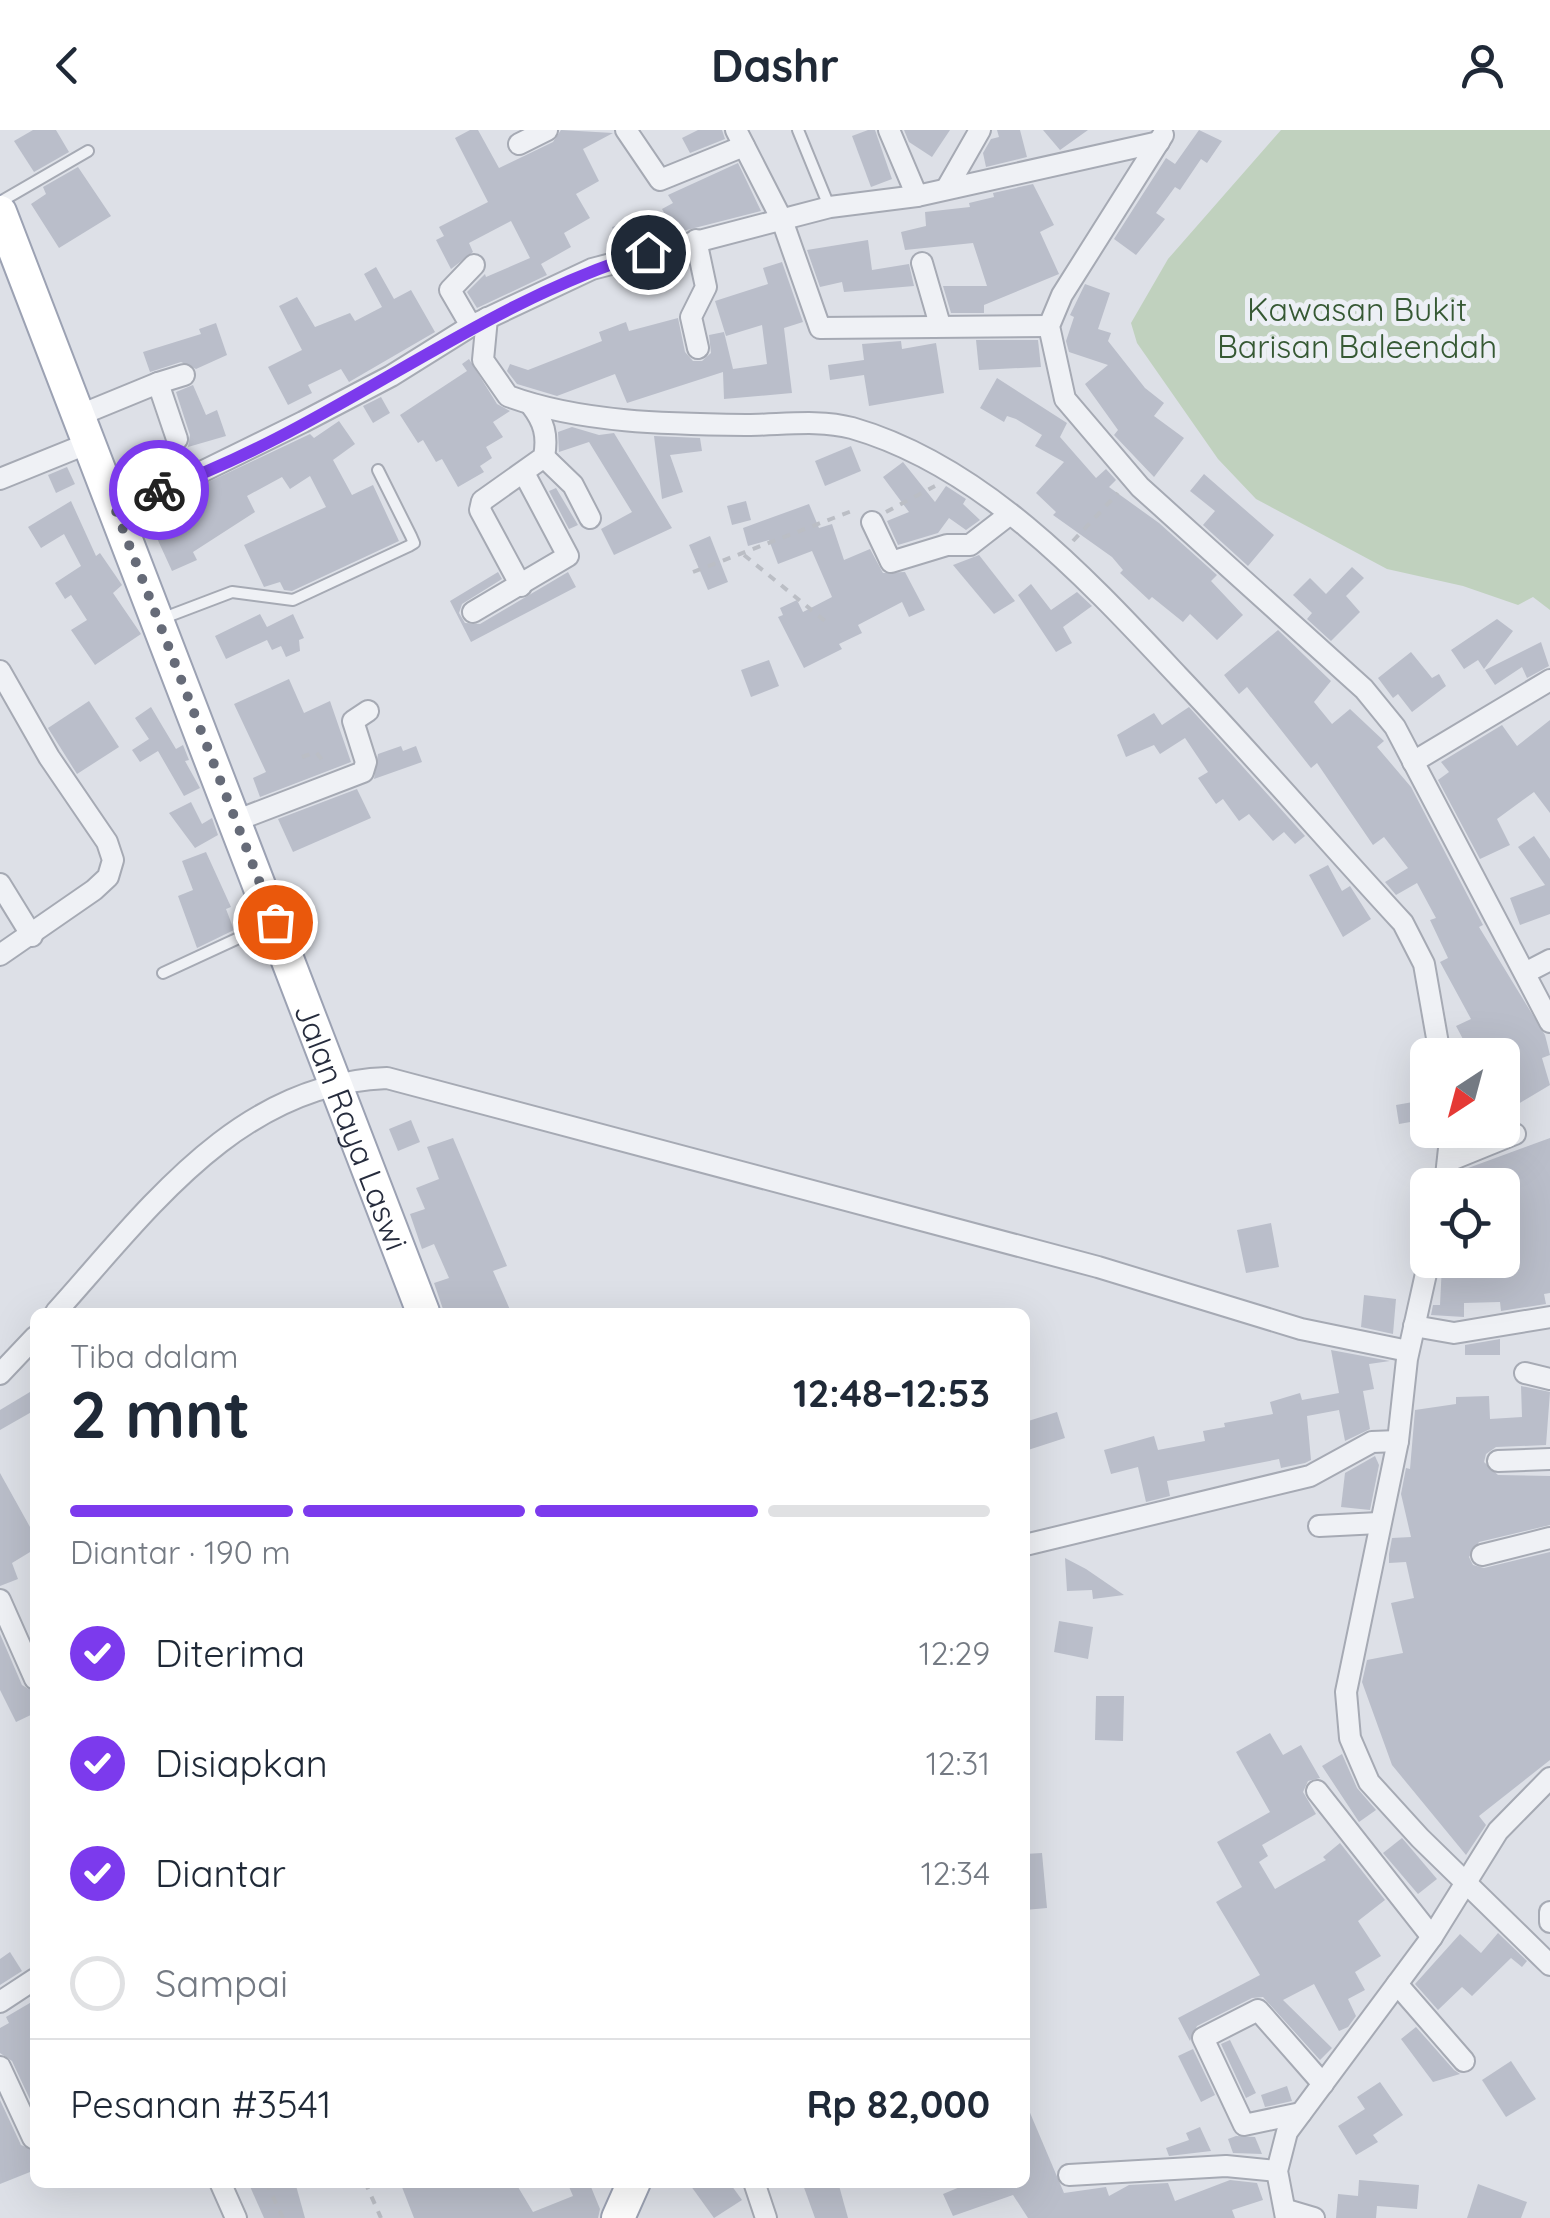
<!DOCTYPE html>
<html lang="id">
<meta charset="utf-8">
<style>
:root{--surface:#fff;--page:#f6f6f7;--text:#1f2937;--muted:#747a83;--line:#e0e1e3;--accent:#7c3aed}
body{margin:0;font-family:Quicksand,sans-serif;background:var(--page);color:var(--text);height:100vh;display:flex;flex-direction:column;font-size:38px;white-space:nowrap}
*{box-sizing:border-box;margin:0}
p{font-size:32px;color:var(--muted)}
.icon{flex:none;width:55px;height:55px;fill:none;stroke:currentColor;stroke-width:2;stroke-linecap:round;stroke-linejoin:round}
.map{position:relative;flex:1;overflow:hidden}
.side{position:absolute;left:30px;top:1178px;width:1000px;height:880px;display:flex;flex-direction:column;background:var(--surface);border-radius:15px;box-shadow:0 10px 40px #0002}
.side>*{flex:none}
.needle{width:65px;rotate:216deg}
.tools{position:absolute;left:1410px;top:908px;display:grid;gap:20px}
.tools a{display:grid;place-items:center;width:110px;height:110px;border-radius:15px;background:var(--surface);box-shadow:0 10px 40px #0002;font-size:50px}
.pin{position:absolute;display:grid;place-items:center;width:85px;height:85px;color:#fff;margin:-42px;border:5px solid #fff;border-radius:50%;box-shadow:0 2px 10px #0007}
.courier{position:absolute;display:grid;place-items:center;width:100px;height:100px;margin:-50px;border:8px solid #7c3aed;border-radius:50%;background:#fff;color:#222;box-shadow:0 2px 12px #0007}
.summary em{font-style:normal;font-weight:700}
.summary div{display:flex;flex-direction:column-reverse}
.summary{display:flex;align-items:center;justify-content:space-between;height:170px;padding:0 40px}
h1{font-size:65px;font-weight:700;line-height:75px}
.bar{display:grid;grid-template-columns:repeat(4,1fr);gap:15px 10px;align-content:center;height:120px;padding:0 40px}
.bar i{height:12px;border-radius:8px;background:var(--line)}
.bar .selected{background:var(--accent)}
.bar p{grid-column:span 4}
.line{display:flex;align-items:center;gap:25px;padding:0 40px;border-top:2px solid var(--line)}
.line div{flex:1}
ol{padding:0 40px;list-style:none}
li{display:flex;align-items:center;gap:30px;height:110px}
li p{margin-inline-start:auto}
li .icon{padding:10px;border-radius:50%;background:var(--accent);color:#fff;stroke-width:4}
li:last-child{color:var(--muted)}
li i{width:55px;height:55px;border:5px solid var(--line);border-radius:50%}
header{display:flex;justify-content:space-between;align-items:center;height:130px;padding:0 40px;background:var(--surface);font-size:45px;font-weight:700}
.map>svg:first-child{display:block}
.green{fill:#c0d1be}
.building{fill:#babeca}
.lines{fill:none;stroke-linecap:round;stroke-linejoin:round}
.lane-casing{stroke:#a6aab4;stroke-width:14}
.street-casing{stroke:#a6aab4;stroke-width:24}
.primary-casing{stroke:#9ca2b3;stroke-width:36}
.path{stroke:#bbbec5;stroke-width:4;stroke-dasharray:8 8;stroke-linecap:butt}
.lane{stroke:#eff1f5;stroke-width:10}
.street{stroke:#eff1f5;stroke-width:20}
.primary{stroke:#fff;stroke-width:32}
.done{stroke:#666b78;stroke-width:10;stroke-dasharray:0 18}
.route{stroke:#7c3aed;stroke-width:12}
.labels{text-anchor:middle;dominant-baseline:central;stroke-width:10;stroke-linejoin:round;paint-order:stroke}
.park-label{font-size:32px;fill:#365934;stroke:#eceff5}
.street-label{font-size:32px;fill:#262c3d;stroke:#eceff5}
</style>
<header><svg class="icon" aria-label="back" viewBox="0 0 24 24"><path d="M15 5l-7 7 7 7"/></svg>Dashr<svg class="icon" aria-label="person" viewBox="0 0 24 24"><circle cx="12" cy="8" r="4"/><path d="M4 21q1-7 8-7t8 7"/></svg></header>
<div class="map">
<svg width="1550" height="2088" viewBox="0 0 1550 2088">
<rect width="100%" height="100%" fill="#dde0e7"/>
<!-- green -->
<polygon class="green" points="1281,0 1550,0 1550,480 1533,467 1518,475 1463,456 1387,439 1256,369 1218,329 1137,213 1131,193 1168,129"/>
<!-- building -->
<g class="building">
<polygon points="33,0 56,0 69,22 34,42 14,11"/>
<polygon points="470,0 478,0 499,38 553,12 561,0 613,3 583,19 599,51 576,64 590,88 564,103 571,117 541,134 547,145 477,178 467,162 485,144 486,147 530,128 511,91 469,113 473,122 451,139 436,110 444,106 439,97 488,72 455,8"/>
<polygon points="698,0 722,0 725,9 690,23 682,8"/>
<polygon points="868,0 875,0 892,49 871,57 852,6"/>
<polygon points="904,0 950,0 932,27 909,12"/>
<polygon points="997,0 1020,0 1027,27 986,37 983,23 991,9 999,7"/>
<polygon points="1043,0 1088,0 1060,20"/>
<polygon points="1199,0 1222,11 1207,33 1201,29 1180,60 1175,57 1156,83 1165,89 1136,125 1114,109 1166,28 1175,34"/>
<polygon points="738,33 761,81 675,103 662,79 673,73 668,65"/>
<polygon points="78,37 111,86 59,118 31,74 46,64 43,57"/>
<polygon points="1033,54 1054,95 1040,102 1059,144 984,175 984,183 951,183 943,156 987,156 973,113 905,120 901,102 926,96 925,82 970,77 969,73 994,67 993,63"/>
<polygon points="637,90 643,111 619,118 612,97"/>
<polygon points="868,110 872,140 909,134 914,156 844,162 842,152 820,157 807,120"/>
<polygon points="782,132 803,192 784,198 792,263 724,269 723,242 627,273 615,244 557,266 517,254 507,241 510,234 528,240 602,211 599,202 626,192 629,201 678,188 685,222 693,231 702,231 711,223 709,205 724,202 733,239 767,234 762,195 726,206 715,171 768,154 763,138"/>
<polygon points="376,137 394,169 411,160 435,202 349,252 341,239 308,255 312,263 288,275 268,237 302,220 279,176 297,167 315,197 350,183 355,191 382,177 364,144"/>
<polygon points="1085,154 1110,163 1098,199 1111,203 1108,211 1145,258 1164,273 1154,286 1184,308 1154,347 1114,305 1118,300 1085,254 1108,235 1069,222 1066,211 1074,187 1070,185"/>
<polygon points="216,193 227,225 196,239 181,232 150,242 143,222 201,204 199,199"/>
<polygon points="976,210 1038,210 1041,237 979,240"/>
<polygon points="901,211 902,219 936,213 944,263 869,276 864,245 830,250 828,235 864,230 862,214"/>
<polygon points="469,229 497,274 510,281 493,292 503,307 486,317 492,328 480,336 484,342 458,357 442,329 436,332 423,310 418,313 400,285 467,241 462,234"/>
<polygon points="997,248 1067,293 1060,307 1096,348 1106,339 1116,350 1109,357 1159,393 1217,445 1211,451 1243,485 1217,510 1190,484 1183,492 1152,467 1149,470 1120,443 1123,440 1112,427 1053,385 1056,382 1036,363 1064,332 1035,316 1042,305 1016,289 1007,286 1004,292 980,278"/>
<polygon points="193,255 206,285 217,280 226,306 188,317 190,305 176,262"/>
<polygon points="381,267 390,283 373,293 363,276"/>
<polygon points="339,291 355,314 333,330 352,365 373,355 399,411 292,461 284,460 280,452 264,457 244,415 326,377 310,346 290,359 282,347 247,366 255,382 193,422 197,430 172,441 145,382 310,304 314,308"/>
<polygon points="572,297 599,305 614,303 672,398 614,425 601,399 632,382 589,312 559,322 558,302"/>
<polygon points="654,306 700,308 702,321 670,325 683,362 662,369"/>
<polygon points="851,316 861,341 825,356 815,331"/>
<polygon points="170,320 180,322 186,334 146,350 140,331"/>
<polygon points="903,332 935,372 946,356 966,369 963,374 980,390 966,400 949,388 938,403 898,415 887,391 909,382 883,347"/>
<polygon points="67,337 75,354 56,363 48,345"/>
<polygon points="1204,344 1274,405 1248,436 1203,395 1215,381 1190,361"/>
<polygon points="556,358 578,395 569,399 549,361"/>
<polygon points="71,371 96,426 100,423 122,455 113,463 141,504 95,535 71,500 87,490 71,465 65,469 55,453 81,436 64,404 41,418 28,397"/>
<polygon points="746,371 751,390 732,395 727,376"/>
<polygon points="809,374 819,398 832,394 844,430 870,419 883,443 905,442 925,480 909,487 902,472 858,495 862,503 839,514 842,519 804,538 778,487 783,485 780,478 797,470 803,482 832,467 812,421 778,434 769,410 748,416 743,398"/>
<polygon points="710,406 728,452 708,460 689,415"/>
<polygon points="979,425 1015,471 994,484 953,435"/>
<polygon points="1352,437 1364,448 1346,466 1360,482 1331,511 1307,489 1312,483 1293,465 1310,448 1326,464"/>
<polygon points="498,442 502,449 462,474 459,483 465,493 480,494 568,442 576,457 471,512 450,471"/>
<polygon points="1031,454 1051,480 1077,462 1092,476 1063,497 1072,513 1056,522 1018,465"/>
<polygon points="260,484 267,497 293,484 304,508 299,510 300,521 286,527 281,516 272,520 267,510 226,529 215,506"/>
<polygon points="1497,489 1513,501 1484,539 1478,530 1464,539 1451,520"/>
<polygon points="1278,500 1331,551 1314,572 1332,594 1350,579 1384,611 1377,617 1411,657 1483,795 1479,797 1545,905 1550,925 1542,928 1550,955 1513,977 1502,979 1502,925 1453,925 1452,914 1464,911 1456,896 1471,889 1440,832 1448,828 1430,790 1436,788 1417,753 1396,765 1385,752 1408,738 1384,707 1373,715 1317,633 1311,638 1247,557 1239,564 1224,545"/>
<polygon points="1541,512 1549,536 1527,548 1522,537 1495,555 1485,540"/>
<polygon points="1411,522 1432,548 1439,544 1446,556 1412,582 1398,564 1393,568 1378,548"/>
<polygon points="769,530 779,556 751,567 741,540"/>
<polygon points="289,549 304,583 330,571 351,632 260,667 253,648 266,642 234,574"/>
<polygon points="89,571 119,617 77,644 48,598"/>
<polygon points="151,577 176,619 183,615 189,630 185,631 200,658 184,666 158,621 140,632 132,620 149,609 135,588"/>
<polygon points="1189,577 1305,706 1295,714 1284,702 1273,711 1249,684 1239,691 1223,669 1216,674 1198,648 1208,642 1185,608 1160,624 1154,615 1126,627 1117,605 1154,583 1162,595"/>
<polygon points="1550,590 1550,683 1534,662 1497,689 1510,715 1480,729 1438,650 1449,642 1441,632 1502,595 1517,616"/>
<polygon points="401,616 403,621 416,616 422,632 374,649 378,624"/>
<polygon points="357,659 371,688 293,722 278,689"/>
<polygon points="191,672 202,694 212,688 218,705 195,718 169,683"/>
<polygon points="1534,706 1550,729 1550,784 1520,795 1510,768 1545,755 1518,717"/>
<polygon points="206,722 231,777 226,779 234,800 197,818 178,766 193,760 182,731"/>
<polygon points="1328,735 1342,761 1350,756 1371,789 1343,807 1309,745"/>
<polygon points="1428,959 1428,1009 1419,1009 1416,991 1399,994 1396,975 1413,972 1411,962"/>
<polygon points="411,990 420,1012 398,1021 389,999"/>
<polygon points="453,1008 507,1136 493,1141 511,1182 444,1182 434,1153 449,1148 434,1114 422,1119 410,1084 425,1079 416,1058 439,1049 427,1017"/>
<polygon points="1550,1008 1550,1163 1544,1164 1546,1174 1501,1181 1500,1172 1464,1173 1464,1187 1431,1185 1433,1175 1440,1175 1442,1135 1451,1134 1451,1130 1502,1130 1502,1110 1508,1109 1502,1055 1459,1055 1460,1041"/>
<polygon points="1271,1093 1279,1137 1246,1143 1237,1100"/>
<polygon points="1364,1165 1396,1169 1393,1204 1361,1197"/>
<polygon points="1500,1209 1500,1225 1465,1225 1465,1215"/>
<polygon points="1331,1220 1390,1231 1369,1234 1374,1259 1363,1261 1370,1299 1345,1311 1339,1280 1307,1286 1311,1330 1305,1333 1281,1338 1279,1329 1167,1351 1170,1366 1146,1372 1138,1337 1111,1344 1104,1320 1154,1306 1158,1320 1205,1311 1203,1301 1225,1297 1224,1293 1273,1284 1270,1272 1300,1263 1302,1270 1339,1263"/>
<polygon points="1521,1256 1550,1262 1546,1315 1496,1317 1486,1324 1484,1332 1498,1345 1550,1346 1550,1395 1479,1412 1469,1427 1473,1435 1484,1438 1550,1422 1550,1630 1479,1686 1486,1695 1466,1725 1392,1635 1362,1552 1367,1530 1403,1523 1391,1473 1414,1468 1406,1432 1389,1433 1389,1424 1392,1408 1411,1407 1401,1364 1406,1338 1410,1339 1415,1280 1456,1274 1456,1267 1489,1266 1490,1289 1522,1287"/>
<polygon points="35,1259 35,1280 0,1300 0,1280"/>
<polygon points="1057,1282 1065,1308 1025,1321 1025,1292"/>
<polygon points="1375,1326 1379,1335 1370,1380 1341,1377 1345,1343"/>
<polygon points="0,1343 35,1406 35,1419 12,1433 18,1449 0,1456"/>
<polygon points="1065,1428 1086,1439 1124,1465 1093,1469 1092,1460 1067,1461"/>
<polygon points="1059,1491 1093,1497 1088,1529 1054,1522"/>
<polygon points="0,1504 22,1555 35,1563 35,1583 16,1592 0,1560"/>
<polygon points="1096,1566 1124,1566 1123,1611 1095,1610"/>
<polygon points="1270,1603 1283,1625 1301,1615 1320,1648 1308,1651 1303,1662 1316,1684 1262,1715 1268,1726 1259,1732 1275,1759 1326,1730 1323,1727 1340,1713 1385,1770 1358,1791 1381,1826 1355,1842 1365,1860 1348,1869 1356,1886 1348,1897 1339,1901 1314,1854 1283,1870 1332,1918 1320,1930 1263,1867 1252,1868 1197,1896 1190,1911 1178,1888 1260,1845 1216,1772 1242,1757 1217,1712 1270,1682 1236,1622"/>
<polygon points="1342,1624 1357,1658 1376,1680 1359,1692 1322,1636"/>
<polygon points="1402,1708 1437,1749 1418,1764 1383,1723"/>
<polygon points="1042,1723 1047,1778 1025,1780 1025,1724"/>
<polygon points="1498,1803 1527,1831 1522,1837 1511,1828 1472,1866 1462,1857 1438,1880 1415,1854 1460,1804 1481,1823"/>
<polygon points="10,1822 22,1841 0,1855 0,1829"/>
<polygon points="35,1870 35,1980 12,1931 0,1923 0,1898 9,1893 6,1887"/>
<polygon points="1416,1897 1454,1940 1460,1944 1433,1952 1401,1909"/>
<polygon points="1230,1910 1256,1963 1246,1968 1221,1914"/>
<polygon points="1193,1919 1215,1965 1201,1972 1178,1926"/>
<polygon points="1511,1931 1536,1969 1506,1987 1482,1950"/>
<polygon points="1380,1952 1403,1985 1373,2005 1378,2012 1356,2025 1338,1996 1365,1979 1357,1967"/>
<polygon points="1287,1956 1292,1971 1265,1977 1261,1965"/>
<polygon points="0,1970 21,2015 35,2021 35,2040 0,2054"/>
<polygon points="1025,1971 1064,2063 1106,2057 1109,2066 1129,2055 1168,2053 1175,2071 1230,2050 1257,2053 1263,2070 1232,2080 1235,2088 1028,2088 1013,2065 953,2086 943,2064 972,2052 1025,2052"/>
<polygon points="1200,1997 1211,2021 1169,2026 1166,2018 1189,2010 1186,2003"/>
<polygon points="1236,2006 1255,2007 1262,2024 1233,2023 1228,2009"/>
<polygon points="1359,2050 1419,2055 1417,2079 1377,2076 1376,2088 1336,2088 1338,2064 1358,2066"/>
<polygon points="248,2052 295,2052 305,2088 264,2088"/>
<polygon points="400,2052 515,2052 533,2082 573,2066 567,2052 589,2052 600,2079 598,2088 414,2088"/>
<polygon points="688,2052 729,2052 742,2070 714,2088"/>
<polygon points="802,2052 838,2052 848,2088 815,2088"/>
<polygon points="1478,2054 1527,2072 1521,2088 1467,2088"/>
</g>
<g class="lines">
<!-- lane casing -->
<g class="lane-casing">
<g id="lane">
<polyline points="798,0 829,76"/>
<polyline points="0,72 88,21"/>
<polyline points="161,489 232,462 293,470 409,416 414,413 411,406 378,340"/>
<polyline points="163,843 269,794"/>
</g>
</g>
<!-- street casing -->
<g class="street-casing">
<g id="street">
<polyline points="626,0 660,50 744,16"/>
<polyline points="736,0 782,90 820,198 1049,196"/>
<polyline points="889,0 917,66"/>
<polyline points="1163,5 1062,165 1049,196 1065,269 1140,357 1364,559 1395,597 1550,892"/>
<polyline points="519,14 547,0"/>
<polyline points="948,56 980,0"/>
<polyline points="696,110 706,157 691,187 698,218"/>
<polyline points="922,133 940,195"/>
<path d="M487 188 483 230 508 266C581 293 670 294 747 295 781 295 819 289 852 298 984 336 1088 450 1179 547 1256 628 1328 712 1403 793L1424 834 1440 925"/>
<polyline points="471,196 450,160 474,135"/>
<polyline points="158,253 184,245"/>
<polyline points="80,285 158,253 177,309"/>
<polyline points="544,327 573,355 590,388"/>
<polyline points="0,349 89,313"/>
<polyline points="114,376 181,352 303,292 391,246 471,196 592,139 830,77 917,66 1159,12"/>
<polyline points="872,392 891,432 947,415 970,415 1010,384"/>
<path d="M521 456 480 380 482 371 544 327C548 305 544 292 531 275"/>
<polyline points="473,482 568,426 525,345"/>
<polyline points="0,541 49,627 107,712 113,730 108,747 94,760 0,825"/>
<polyline points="1413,632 1550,550"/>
<polyline points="235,691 363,642 366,632 353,591 368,581"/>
<polyline points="0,754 32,806"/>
<polyline points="1525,843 1550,830"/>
<polyline points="1451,1030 1515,1004"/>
<polyline points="1445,1055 1451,1000"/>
<polyline points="1429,1130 1407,1229 1398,1311 1346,1562 1350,1608 1369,1652 1420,1708 1550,1835"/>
<path d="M56 1182C147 1081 238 953 387 948L1098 1137 1301 1199 1408 1221"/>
<polyline points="1414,1196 1454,1203 1550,1187"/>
<polyline points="1525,1243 1550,1249"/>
<polyline points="0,1244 35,1207"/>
<polyline points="1498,1331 1550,1329"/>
<polyline points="1319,1396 1379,1393"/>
<polyline points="1025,1415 1310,1346 1372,1312 1398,1311"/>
<polyline points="1482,1425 1550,1408"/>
<polyline points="0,1470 35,1549"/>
<polyline points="1317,1661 1432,1807"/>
<polyline points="1550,1782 1550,1792"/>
<polyline points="1397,1854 1464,1931"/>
<polyline points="0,1872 35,1849"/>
<polyline points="0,1937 33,2008"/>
<polyline points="1301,1983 1244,1995 1203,1908 1258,1880 1323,1954"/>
<polyline points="1069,2045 1226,2036 1277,2041"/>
<polyline points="220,2052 236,2088"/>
<polyline points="754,2052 766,2088"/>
<polyline points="1287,2080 1314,2088"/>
<polyline points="1286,2088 1277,2041 1287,2002 1432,1807 1498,1701 1550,1648"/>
</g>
</g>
<!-- primary casing -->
<g class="primary-casing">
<g id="primary">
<path id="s1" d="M0 82 423 1182"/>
<polyline points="618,2088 634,2052"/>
</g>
</g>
<!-- path -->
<g class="path">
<polyline points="886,382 935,356"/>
<polyline points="1073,411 1118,363"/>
<polyline points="744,425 825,491"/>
<polyline points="693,442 857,379"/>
<polyline points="302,627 316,622 326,635"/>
<polyline points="266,2052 283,2088"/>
<polyline points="365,2052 381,2088"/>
</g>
<!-- lane -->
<use href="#lane" class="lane"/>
<!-- street -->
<use href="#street" class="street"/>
<!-- primary -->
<use href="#primary" class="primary"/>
</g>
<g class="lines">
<!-- done -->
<polyline class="done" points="159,360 114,376 275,792"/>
<!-- route -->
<path class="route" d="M159 360C331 300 472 175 648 122"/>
</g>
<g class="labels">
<!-- park labels -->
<g class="park-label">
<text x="1357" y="179">Kawasan Bukit<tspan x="1357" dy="37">Barisan Baleendah</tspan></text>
</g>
<!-- street labels -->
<g class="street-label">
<text stroke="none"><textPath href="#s1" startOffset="980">Jalan Raya Laswi</textPath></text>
</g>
</g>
</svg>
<div class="tools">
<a><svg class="needle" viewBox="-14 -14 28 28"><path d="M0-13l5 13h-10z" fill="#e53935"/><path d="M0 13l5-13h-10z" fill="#747a83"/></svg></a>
<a><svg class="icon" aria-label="locate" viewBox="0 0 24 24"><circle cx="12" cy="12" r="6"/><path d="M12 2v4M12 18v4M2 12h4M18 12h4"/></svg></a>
</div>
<div class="pin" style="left:275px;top:792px;background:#ea580c"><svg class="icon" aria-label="bag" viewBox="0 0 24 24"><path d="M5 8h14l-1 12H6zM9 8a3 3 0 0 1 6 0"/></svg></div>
<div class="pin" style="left:648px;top:122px;background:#1f2937"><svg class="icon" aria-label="home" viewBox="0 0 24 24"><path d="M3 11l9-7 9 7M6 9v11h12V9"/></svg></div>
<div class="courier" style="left:159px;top:360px"><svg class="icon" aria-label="bike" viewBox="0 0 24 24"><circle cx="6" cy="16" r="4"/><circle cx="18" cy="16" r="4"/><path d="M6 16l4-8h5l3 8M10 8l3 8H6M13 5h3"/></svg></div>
<section class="side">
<div class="summary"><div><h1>2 mnt</h1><p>Tiba dalam</p></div><em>12:48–12:53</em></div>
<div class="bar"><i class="selected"></i><i class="selected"></i><i class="selected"></i><i></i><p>Diantar · 190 m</p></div>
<ol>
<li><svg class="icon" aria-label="check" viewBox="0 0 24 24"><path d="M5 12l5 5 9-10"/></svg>Diterima<p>12:29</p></li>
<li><svg class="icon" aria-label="check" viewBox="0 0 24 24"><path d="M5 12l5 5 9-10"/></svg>Disiapkan<p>12:31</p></li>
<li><svg class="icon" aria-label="check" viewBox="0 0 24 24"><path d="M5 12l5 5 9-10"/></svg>Diantar<p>12:34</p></li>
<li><i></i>Sampai</li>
</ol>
<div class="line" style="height:130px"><div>Pesanan #3541</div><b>Rp 82,000</b></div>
</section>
</div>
